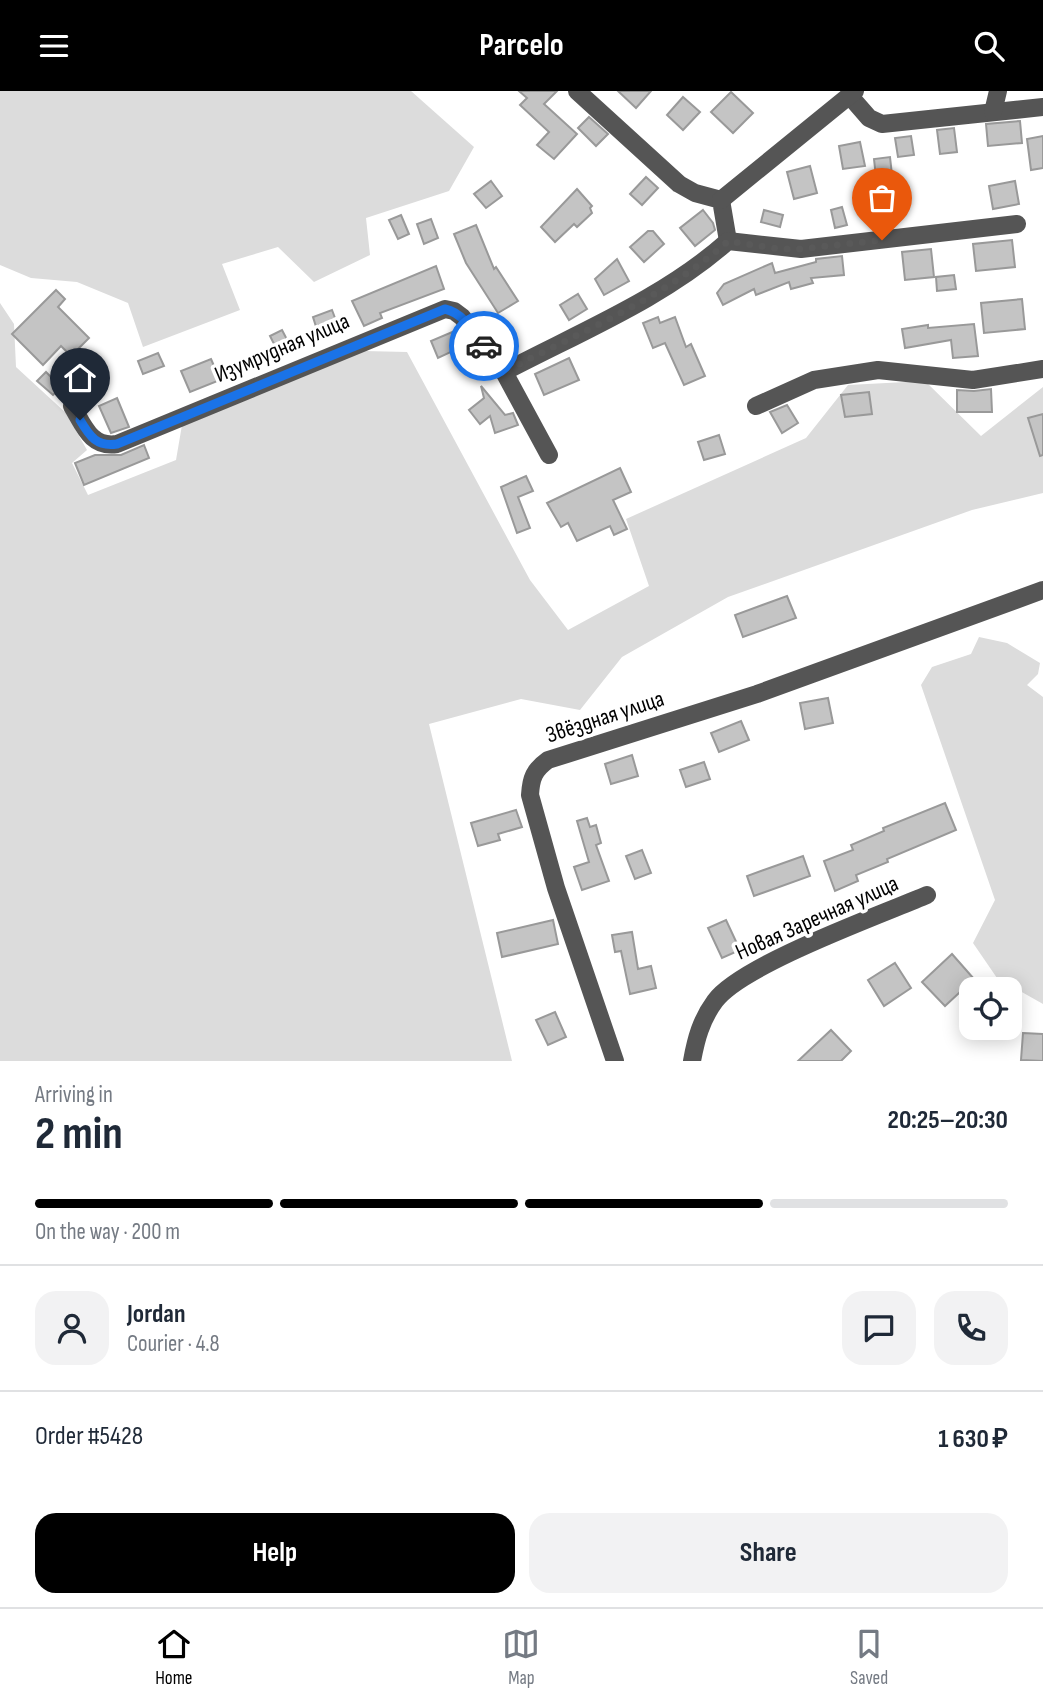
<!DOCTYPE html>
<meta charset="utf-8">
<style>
:root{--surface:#fff;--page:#f2f2f3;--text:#1f2937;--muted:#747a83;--line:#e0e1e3;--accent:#000}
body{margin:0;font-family:"Sofia Sans Condensed",sans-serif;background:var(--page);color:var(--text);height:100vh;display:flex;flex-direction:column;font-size:26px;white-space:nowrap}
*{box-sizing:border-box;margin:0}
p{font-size:23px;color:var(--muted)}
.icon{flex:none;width:38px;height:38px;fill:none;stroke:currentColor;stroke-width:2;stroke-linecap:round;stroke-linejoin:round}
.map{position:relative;height:970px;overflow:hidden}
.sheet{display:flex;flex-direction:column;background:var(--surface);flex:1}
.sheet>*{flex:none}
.tools{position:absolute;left:959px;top:886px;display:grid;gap:14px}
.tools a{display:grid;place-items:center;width:63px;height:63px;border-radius:14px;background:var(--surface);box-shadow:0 4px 18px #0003;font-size:35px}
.pin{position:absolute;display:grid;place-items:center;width:60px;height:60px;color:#fff;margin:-72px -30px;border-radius:50% 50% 50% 0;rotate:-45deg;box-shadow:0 0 7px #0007}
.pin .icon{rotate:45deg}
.courier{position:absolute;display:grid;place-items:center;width:70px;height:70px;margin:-35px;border:5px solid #1a73e8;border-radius:50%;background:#fff;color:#222;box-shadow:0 2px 9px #0007}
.overview em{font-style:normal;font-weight:700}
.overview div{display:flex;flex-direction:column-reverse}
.overview{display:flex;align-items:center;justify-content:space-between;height:119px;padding:0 35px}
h1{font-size:46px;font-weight:700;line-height:52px}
.bar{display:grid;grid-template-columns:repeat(4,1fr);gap:10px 7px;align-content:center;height:84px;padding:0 35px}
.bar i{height:9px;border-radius:5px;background:var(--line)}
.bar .current{background:var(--accent)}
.bar p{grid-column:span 4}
.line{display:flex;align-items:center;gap:18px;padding:0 35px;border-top:2px solid var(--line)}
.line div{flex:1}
.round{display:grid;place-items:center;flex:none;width:74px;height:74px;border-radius:21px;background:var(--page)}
.cta{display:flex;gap:14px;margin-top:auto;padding:14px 35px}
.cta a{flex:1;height:80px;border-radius:21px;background:var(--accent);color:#fff;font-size:28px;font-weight:700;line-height:80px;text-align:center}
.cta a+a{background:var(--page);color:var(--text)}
header{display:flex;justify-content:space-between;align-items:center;height:91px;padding:0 35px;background:var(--accent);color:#fff;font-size:32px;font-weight:700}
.menu{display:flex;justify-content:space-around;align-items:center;height:98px;border-top:2px solid var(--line);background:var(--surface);font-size:19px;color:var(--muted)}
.menu a{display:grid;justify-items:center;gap:4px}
.menu .current{color:var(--accent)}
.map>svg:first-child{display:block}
.green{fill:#dcdcdc}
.building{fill:#c4c4c4;stroke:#999;stroke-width:2}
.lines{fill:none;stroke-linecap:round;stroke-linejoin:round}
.minor{stroke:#555;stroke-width:18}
.done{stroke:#595959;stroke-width:7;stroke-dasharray:0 12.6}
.route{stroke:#1a73e8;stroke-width:9}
.labels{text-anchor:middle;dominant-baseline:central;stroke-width:7;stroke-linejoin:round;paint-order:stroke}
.street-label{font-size:23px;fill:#000;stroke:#fff}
</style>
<header><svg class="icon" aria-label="menu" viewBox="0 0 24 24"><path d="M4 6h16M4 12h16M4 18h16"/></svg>Parcelo<svg class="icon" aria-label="search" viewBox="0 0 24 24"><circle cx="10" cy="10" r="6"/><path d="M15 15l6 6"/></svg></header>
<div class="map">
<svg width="1043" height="970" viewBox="0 0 1043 970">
<rect width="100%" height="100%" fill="#fff"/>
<!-- green -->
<g class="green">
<polygon points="0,0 411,0 474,56 449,100 366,127 370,164 314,191 278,156 222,173 240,219 143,256 128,212 77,191 31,187 0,174"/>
<polygon points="0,212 14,233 16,276 66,322 87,359 72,372 88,404 176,369 182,334 364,260 407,261 530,489 568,539 649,495 626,428 806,347 848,294 925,290 981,345 1043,296 1043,402 972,419 728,506 622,566 580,619 521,608 429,633 512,970 0,970"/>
<polygon points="979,546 1007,552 1040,572 1038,583 1027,594 1043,606 1043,913 997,887 973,852 995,809 921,594 932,576 971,563"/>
</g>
<!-- building -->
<g class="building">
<polygon points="519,0 557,0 544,13 577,43 554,68 537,54 549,41 520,14 527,7"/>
<polygon points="618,0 651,0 636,17"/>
<polygon points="731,1 753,22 733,42 711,21"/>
<polygon points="683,6 700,21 683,39 667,24"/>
<polygon points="589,26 608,43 596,55 578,37"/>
<polygon points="1020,30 1022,52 988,55 986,33"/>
<polygon points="954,37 957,61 940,63 937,39"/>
<polygon points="911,45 914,64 898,66 895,47"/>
<polygon points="1043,45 1043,77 1031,79 1027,48"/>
<polygon points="860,51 865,75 843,78 839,55"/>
<polygon points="890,66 893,93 877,95 874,68"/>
<polygon points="810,75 817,102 794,108 787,81"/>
<polygon points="646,86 658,97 642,114 630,103"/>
<polygon points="491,90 502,105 486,117 474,103"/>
<polygon points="1015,90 1019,113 993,118 989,95"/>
<polygon points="577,98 592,115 590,117 592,122 577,136 574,133 555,151 541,136"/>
<polygon points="842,116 847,134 835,137 831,119"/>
<polygon points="703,119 713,132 715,139 695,155 680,137"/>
<polygon points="764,119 783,124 780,136 761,131"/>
<polygon points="401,124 409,143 398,148 389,129"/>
<polygon points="431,128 438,147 424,153 417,133"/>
<polygon points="476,134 494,178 496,176 518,210 498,222 466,172 454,143"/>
<polygon points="648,140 653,140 664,153 644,171 630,156"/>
<polygon points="1012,149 1015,176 976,180 973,153"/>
<polygon points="931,158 934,186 905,189 902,161"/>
<polygon points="842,165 844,184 811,187 813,192 791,198 789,191 756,204 754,198 723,214 717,202 724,193 772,172 775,182 816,171 816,168"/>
<polygon points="617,168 629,190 604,204 595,188"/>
<polygon points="436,175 444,198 380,222 382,227 364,235 352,210"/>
<polygon points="954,184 956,198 937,200 936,186"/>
<polygon points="56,199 65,208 58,216 89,247 71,265 61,255 43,274 12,243"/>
<polygon points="578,203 587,218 569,229 560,214"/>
<polygon points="1022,208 1025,238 984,242 981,212"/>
<polygon points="332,219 338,235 318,242 313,226"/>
<polygon points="658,226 660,232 675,226 686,256 691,253 705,285 684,294 665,252 653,257 643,232"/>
<polygon points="974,233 978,265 953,267 951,249 905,257 902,238 928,234 928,237"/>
<polygon points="282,239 293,260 281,267 270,245"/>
<polygon points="457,239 468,253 438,267 431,250"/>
<polygon points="158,262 164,275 143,283 138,270"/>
<polygon points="569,267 579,289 544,304 535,283"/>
<polygon points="211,268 220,289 190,301 181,280"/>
<polygon points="46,281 61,296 53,304 37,290"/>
<polygon points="481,295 505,324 513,322 518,334 495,342 490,325 480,333 469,319 484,307"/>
<polygon points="991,298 992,321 957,321 957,299 974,300"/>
<polygon points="869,301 872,323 845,326 841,304"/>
<polygon points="117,307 129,336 111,342 99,315"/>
<polygon points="787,314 798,332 782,342 770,321"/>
<polygon points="1043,323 1043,364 1040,365 1028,327"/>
<polygon points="719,344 725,363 704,369 698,351"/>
<polygon points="144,354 149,367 84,394 75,372 95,364 121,364"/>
<polygon points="620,377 631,401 613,409 627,438 614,444 610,435 577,450 568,432 561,436 547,412"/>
<polygon points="526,385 533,400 518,406 530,437 517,442 501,396"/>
<polygon points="787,505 796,527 743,546 735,524"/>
<polygon points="828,607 833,632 805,638 800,612"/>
<polygon points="741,630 749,649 719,661 711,642"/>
<polygon points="632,664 638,685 611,693 605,673"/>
<polygon points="704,671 710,688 686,696 680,679"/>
<polygon points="945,712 956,739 887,768 888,771 856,784 858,790 835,800 824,770 853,759 851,754 884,740 883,737"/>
<polygon points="516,719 522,736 498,743 500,749 478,755 471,732"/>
<polygon points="587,727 590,736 596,734 601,752 596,754 609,790 582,799 574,776 589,771 577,730"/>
<polygon points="642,759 651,782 635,788 626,765"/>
<polygon points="803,765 810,785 754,805 747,785"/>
<polygon points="553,829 558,853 502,866 497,842"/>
<polygon points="726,829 740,859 722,867 708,837"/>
<polygon points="632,841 638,878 651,875 656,897 630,903 621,860 615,861 612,844"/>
<polygon points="952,863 974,888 945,915 922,891"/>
<polygon points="895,872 911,897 884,915 868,889"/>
<polygon points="555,921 566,946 548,954 536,929"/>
<polygon points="831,939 851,960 841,970 798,970"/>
<polygon points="1023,942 1043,943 1043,970 1021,969"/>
</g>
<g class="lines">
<!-- minor -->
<g class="minor">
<polyline points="577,0 679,93 695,102 721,109 728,150"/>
<polyline points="849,4 869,27 882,33 1043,16"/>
<polyline points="993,21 998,0"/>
<polyline points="721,109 855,0"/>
<path d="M504 281C580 241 664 207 728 150L801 158 1017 133"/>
<path d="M72 315C84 335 91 357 117 353L445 218 454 220 462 226 504 281 549 364"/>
<polyline points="756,315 814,289 878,279 973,289 1043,278"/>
<path d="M615 970 556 797 530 704C531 687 534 679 548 669L757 603 1043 499"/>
<path d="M692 970C696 948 701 929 715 910 741 874 880 824 927 804"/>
</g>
</g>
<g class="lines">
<!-- done -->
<path class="done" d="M484 255 504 281C580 241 665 207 728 150L779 158H801L882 149"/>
<!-- route -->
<path class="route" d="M80 329C90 346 97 356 117 353L445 218C463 222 473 240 484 255"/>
</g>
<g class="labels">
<!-- street labels -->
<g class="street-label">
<text transform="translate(282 257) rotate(-23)">Изумрудная улица</text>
<text transform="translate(605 626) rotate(-18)">Звёздная улица</text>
<text transform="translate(817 827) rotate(-24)">Новая Заречная улица</text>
</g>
</g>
</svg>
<div class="tools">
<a><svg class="icon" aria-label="locate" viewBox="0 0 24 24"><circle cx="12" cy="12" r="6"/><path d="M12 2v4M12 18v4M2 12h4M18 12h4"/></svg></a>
</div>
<div class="pin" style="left:882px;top:149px;background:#ea580c"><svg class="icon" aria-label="bag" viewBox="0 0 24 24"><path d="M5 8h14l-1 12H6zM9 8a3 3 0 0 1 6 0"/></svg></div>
<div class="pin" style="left:80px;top:329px;background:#1f2937"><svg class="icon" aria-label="home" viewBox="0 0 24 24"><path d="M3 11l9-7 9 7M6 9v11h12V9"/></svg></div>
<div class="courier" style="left:484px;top:255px"><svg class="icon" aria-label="car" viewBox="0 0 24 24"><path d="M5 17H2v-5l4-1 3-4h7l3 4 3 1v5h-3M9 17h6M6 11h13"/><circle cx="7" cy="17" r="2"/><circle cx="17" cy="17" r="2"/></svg></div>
</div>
<section class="sheet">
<div class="overview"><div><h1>2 min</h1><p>Arriving in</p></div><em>20:25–20:30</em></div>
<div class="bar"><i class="current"></i><i class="current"></i><i class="current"></i><i></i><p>On the way · 200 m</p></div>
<div class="line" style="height:126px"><a class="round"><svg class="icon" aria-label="person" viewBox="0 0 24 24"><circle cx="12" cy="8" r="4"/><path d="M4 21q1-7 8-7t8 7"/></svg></a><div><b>Jordan</b><p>Courier · 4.8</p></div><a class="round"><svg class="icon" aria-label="chat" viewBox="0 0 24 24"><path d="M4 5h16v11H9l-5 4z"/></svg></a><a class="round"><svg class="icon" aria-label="phone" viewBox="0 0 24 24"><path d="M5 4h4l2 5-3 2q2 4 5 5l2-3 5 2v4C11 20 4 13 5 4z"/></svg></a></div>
<div class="line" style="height:91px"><div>Order #5428</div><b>1 630 ₽</b></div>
<div class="cta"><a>Help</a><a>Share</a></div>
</section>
<nav class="menu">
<a class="current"><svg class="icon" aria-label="home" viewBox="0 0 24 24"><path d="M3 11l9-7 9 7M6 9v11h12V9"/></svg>Home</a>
<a><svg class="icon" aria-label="map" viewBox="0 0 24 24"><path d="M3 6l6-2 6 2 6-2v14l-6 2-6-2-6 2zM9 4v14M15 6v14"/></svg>Map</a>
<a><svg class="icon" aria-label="saved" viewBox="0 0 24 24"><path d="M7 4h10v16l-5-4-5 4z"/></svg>Saved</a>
</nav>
